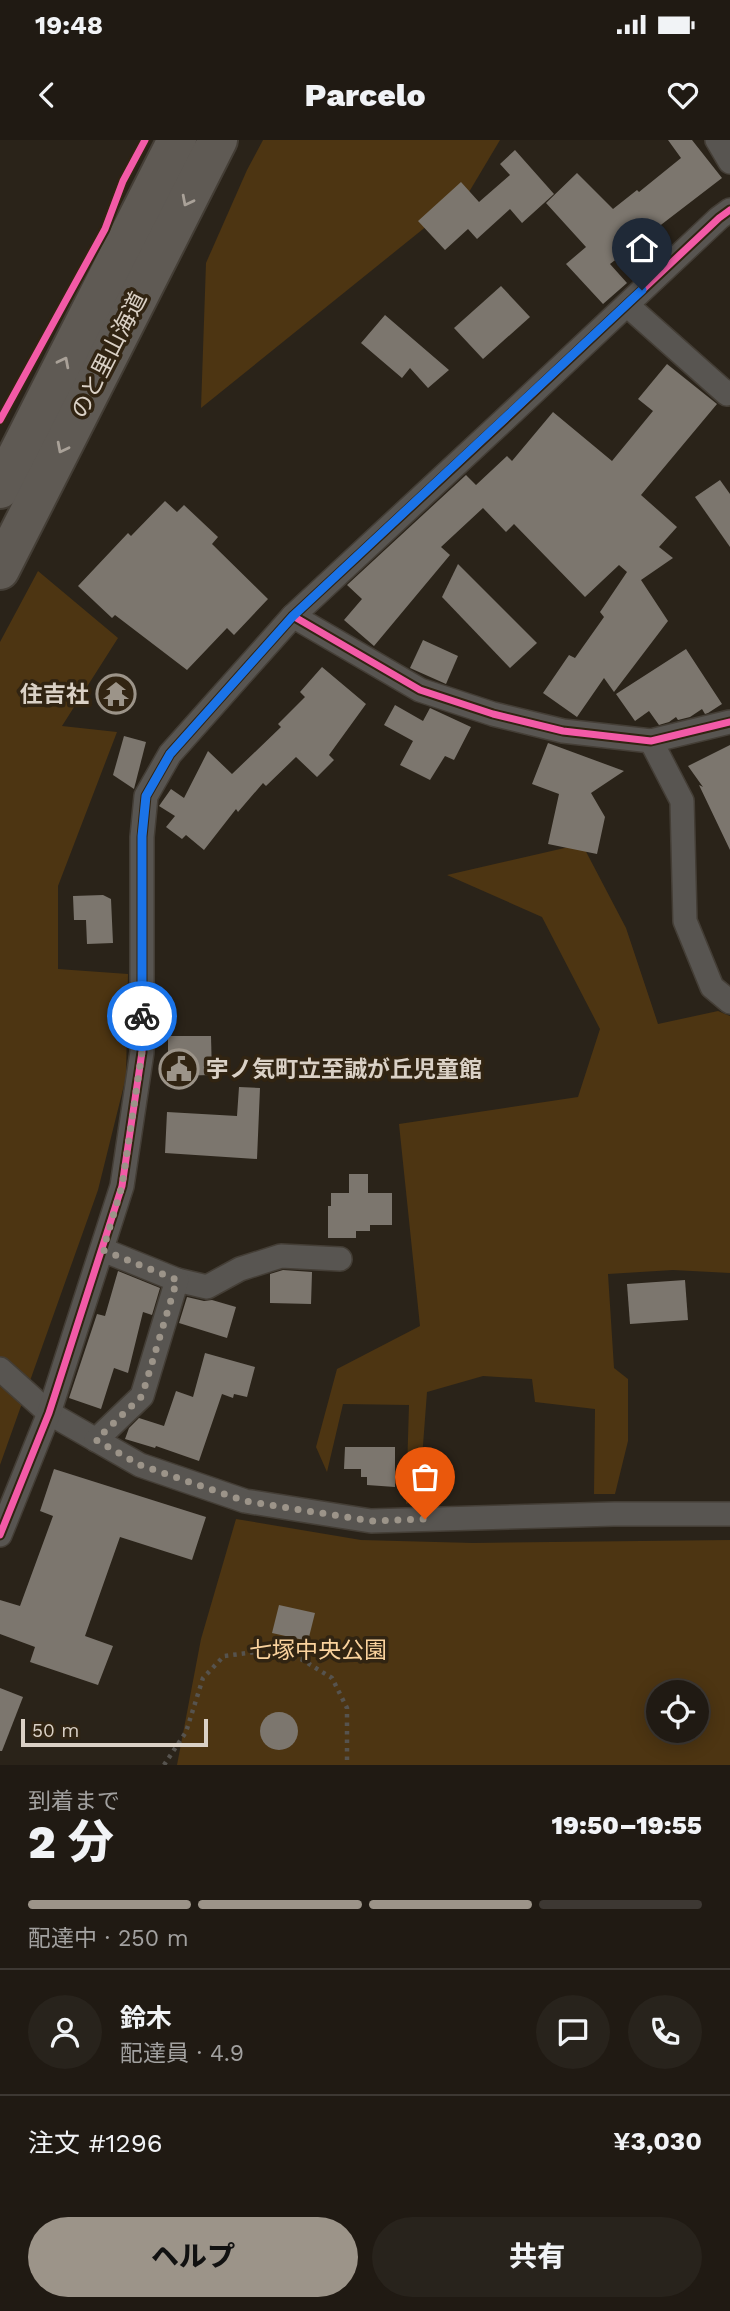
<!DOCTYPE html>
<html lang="ja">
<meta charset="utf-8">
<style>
:root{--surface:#201a13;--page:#28231c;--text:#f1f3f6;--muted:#a2a1a0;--line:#3d3833;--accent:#9c9489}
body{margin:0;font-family:"Work Sans","Noto Sans JP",sans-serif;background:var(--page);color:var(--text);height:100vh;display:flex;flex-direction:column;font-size:26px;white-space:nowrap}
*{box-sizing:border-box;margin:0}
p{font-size:23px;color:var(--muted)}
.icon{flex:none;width:38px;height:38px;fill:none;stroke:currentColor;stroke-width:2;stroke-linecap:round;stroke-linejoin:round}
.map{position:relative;height:1625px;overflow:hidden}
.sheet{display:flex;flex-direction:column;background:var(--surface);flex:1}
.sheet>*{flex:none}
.tools{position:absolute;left:646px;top:1540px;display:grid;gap:14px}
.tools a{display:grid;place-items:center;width:63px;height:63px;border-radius:50%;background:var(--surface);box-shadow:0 4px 18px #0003,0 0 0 2px var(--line);font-size:35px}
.scale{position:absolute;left:21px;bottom:18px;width:187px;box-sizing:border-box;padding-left:7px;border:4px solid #dad1c6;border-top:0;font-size:19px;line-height:24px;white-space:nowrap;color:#dad1c6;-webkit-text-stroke:5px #312412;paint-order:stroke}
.pin{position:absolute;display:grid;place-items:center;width:60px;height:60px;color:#fff;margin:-72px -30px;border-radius:50% 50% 50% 0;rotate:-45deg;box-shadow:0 0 7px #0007}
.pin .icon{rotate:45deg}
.courier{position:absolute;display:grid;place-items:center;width:70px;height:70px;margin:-35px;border:5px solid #1a73e8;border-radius:50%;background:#fff;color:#222;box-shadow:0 2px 9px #0007}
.head em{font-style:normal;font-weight:800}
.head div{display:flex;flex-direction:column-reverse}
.head{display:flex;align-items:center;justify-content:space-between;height:119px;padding:0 28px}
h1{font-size:46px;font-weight:800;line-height:52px}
.bar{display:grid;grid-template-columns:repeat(4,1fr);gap:10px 7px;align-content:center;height:84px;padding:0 28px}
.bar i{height:9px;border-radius:5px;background:var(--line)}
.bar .active{background:var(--accent)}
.bar p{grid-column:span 4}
.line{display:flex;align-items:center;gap:18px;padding:0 28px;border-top:2px solid var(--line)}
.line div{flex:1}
.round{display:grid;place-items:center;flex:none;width:74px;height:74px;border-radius:37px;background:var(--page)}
.action{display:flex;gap:14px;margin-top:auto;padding:14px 28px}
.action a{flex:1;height:80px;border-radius:42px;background:var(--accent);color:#111;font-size:28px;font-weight:800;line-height:80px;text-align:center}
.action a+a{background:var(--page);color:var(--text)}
.status{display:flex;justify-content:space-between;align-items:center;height:49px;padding:0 35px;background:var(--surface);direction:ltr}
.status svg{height:19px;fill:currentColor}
header{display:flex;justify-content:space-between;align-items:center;height:91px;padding:0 28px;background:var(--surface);font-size:32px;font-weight:800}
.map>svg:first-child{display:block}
.green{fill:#4d3512;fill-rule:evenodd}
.building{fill:#7c766e}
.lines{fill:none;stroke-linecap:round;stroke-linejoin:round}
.street-casing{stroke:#443e36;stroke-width:26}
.highway-casing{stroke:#443e36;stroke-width:42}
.path{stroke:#56534e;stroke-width:4.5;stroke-dasharray:3.5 5;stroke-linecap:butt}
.street{stroke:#585551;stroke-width:23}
.highway{stroke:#5f5a54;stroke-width:38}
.cycleway-casing{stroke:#312412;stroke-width:11}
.cycleway{stroke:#f35aa7;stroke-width:7}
.oneway{stroke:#a9a198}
.done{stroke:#9c9489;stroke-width:7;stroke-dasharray:0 12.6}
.route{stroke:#1a73e8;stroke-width:9}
.labels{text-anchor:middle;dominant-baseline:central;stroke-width:7;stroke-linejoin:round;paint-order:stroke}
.street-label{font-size:23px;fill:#dad1c6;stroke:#312412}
.poi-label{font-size:23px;font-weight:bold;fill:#dad1c6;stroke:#312412;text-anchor:end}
.park-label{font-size:23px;fill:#fad29d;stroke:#312412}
</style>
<div class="status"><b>19:48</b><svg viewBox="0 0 49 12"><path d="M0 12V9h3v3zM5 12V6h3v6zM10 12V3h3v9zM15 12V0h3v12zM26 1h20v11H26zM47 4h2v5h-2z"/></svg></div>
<header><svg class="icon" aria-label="back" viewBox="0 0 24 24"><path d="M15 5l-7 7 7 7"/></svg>Parcelo<svg class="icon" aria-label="heart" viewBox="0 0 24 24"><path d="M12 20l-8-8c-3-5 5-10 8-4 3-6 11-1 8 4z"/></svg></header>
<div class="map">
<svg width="730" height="1625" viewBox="0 0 730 1625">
<rect width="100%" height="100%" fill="#2a2319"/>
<!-- green -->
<g class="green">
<polygon points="263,0 500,0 469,52 201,268 206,123 247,30"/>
<polygon points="38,431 118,498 62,586 117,592 58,746 58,829 128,834 126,937 98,1050 0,1325 0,502"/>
<polygon points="582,704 626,788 658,884 718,871 730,876 730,1133 673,1130 608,1134 614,1228 628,1239 628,1301 615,1354 594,1354 595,1269 535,1262 532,1239 483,1236 427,1252 419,1358 406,1364 409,1265 343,1264 327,1332 316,1307 337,1229 420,1186 399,984 578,957 600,889 542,777 447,735"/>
<path d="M236 1379 361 1400 473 1403 730 1400V1625H177L201 1499ZM658 1552H696V1591H658Z"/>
</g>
<!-- building -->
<g class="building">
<polygon points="668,0 692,0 722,38 610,124 627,143 603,164 566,124 586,107 546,63 577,33 613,69 637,50 639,52 681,18"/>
<polygon points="515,10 554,54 522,83 510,69 477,99 468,89 445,110 418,81 461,42 479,62 510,35 500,24"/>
<polygon points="501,146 530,177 483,219 454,188"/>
<polygon points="385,175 449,230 428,248 410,228 402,238 361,203"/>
<polygon points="667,224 717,264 641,355 677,387 659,407 673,418 641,440 668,481 614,552 604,538 577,577 543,553 569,515 575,518 604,477 600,472 627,432 619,425 585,457 514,384 506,392 483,368 441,407 450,415 374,506 344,480 362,459 347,445 466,335 476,345 507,316 512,321 553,272 612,321 653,271 638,259"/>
<polygon points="720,340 730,354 730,407 695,357"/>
<polygon points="165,361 177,372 184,365 218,397 212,404 268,459 234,495 227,488 187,530 115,475 112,478 78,446 128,393 131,396"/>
<polygon points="458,424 537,503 510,528 442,457"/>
<polygon points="423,500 458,516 446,544 410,528"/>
<polygon points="686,509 722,564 708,573 705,574 702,569 690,577 678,580 676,577 669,582 659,585 649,571 635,581 616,554"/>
<polygon points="322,527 366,564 329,615 334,620 317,637 296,617 266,646 263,643 238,672 236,669 204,710 186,695 182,699 166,687 175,676 159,666 171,649 184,658 208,611 232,634 281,587 278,584 305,557 300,552"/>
<polygon points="109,539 134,552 124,570 99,557"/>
<polygon points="395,565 423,581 430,568 471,587 454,620 445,616 430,640 400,625 413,601 384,585"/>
<polygon points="124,596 146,602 134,649 113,635"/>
<polygon points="548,603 624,631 591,653 605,677 597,714 548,704 559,654 532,644"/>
<polygon points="730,605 730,710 699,645 703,647 688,626"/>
<polygon points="103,755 111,759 113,803 87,804 86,780 74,780 73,756"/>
<polygon points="168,896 211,896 212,935 168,936"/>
<polygon points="239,947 260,948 257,1019 165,1013 167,972 237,976"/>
<polygon points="349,1034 368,1034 368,1053 392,1053 392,1085 370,1085 370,1091 356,1091 356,1098 328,1098 328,1066 331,1066 331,1053 349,1053"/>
<polygon points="283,1130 312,1132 311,1164 270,1163 270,1134"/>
<polygon points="118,1131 160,1148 152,1175 143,1172 128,1233 114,1228 101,1269 69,1258 97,1174 105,1176"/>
<polygon points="685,1140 688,1180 630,1184 627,1144"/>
<polygon points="187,1157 204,1161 212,1160 236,1167 227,1198 179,1183"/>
<polygon points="205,1213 255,1227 247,1257 234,1254 233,1258 222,1254 199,1321 156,1306 155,1308 125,1299 129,1288 139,1278 164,1286 176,1251 193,1257"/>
<polygon points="345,1307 395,1307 395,1347 367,1345 367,1337 361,1337 361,1329 344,1329"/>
<polygon points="54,1329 206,1377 192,1420 120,1397 85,1496 113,1506 98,1545 30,1522 35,1507 0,1494 0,1460 20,1466 53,1376 40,1371"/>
<polygon points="279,1465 315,1473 308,1501 272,1493"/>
<polygon points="0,1548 23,1557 2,1611 0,1611"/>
<circle cx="279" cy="1591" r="19"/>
</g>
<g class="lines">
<!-- street casing -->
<g class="street-casing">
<g id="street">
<polyline points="717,0 730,22"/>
<polyline points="730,70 719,78 503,281 293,476 420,550 493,574 563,591 651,601 730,582"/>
<polyline points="627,165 727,254 730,252"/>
<polyline points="651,601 682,661 685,781 712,847 730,862"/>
<polyline points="177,1140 207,1147 240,1129 281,1116 340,1119"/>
<polyline points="0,1229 49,1273 140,1325 245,1361 371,1381 614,1374 730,1374"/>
<polyline points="96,1300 142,1256 177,1140 103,1110"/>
<polyline points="0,1395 49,1273 122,1046 142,912 142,697 146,656 170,614 293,476"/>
</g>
</g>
<!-- highway casing -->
<g class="highway-casing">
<g id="highway">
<polyline points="0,349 177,0"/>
<polyline points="0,430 218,0"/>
</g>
</g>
<!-- path -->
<polyline class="path" points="164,1625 186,1592 203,1538 224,1516 256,1512 301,1519 332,1538 347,1568 347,1625"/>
<!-- street -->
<use href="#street" class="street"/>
<!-- highway -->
<use href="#highway" class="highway"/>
<!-- cycleway casing -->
<g class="cycleway-casing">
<g id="cycleway">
<polyline points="730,70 719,78 503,281 293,476 420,550 493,574 563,591 651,601 730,582"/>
<polyline points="0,280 105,89 123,41 145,0"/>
<polyline points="0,1395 49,1273 122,1046 142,912 142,697 146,656 170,614 293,476"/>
</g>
</g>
<!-- cycleway -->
<use href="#cycleway" class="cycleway"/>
</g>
<!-- one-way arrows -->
<defs><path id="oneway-chevron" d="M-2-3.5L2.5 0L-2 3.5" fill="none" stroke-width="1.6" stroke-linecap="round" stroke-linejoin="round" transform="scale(1.75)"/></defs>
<g class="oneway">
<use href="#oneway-chevron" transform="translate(187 61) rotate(117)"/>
<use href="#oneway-chevron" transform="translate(64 222) rotate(-63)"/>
<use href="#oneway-chevron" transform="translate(62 308) rotate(117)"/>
</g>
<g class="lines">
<!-- done -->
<polyline class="done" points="142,876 142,912 122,1046 103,1110 177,1140 142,1256 96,1300 140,1325 245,1361 371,1381 425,1379"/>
<!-- route -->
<polyline class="route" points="142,876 142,696 146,656 170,614 293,476 642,150"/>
</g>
<!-- icons -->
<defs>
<g id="temple-ring" transform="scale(2.0125)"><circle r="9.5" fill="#312412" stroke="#9c9489" stroke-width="1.5"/><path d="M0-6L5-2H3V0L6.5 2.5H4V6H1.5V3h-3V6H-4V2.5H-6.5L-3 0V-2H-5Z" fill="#9c9489"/></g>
<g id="civic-ring" transform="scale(2.0125)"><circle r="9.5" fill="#312412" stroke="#9c9489" stroke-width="1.5"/><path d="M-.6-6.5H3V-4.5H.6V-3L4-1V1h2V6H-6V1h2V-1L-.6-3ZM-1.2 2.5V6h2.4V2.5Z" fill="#9c9489"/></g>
</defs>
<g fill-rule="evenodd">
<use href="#temple-ring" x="116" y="554"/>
<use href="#civic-ring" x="179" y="929"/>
</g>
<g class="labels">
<!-- street labels -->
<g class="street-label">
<text transform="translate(109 215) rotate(-63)">のと里山海道</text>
</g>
<!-- poi labels -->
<g class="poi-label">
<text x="89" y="554">住吉社</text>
<text x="206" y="929" text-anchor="start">宇ノ気町立至誠が丘児童館</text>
</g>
<!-- park labels -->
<g class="park-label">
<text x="318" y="1510">七塚中央公園</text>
</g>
</g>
</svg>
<div class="tools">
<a><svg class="icon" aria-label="locate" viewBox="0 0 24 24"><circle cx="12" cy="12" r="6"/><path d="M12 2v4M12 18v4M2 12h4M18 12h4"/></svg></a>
</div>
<div class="scale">50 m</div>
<div class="pin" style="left:425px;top:1379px;background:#ea580c"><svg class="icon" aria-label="bag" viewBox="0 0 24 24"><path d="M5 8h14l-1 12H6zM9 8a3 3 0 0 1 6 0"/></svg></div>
<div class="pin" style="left:642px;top:150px;background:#1f2937"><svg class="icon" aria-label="home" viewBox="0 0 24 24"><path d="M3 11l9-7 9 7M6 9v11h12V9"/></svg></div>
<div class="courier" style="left:142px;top:876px"><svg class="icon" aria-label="bike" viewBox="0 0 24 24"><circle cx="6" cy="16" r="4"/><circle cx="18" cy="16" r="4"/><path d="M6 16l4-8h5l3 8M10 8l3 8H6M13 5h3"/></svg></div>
</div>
<section class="sheet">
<div class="head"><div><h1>2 分</h1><p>到着まで</p></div><em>19:50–19:55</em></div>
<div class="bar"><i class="active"></i><i class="active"></i><i class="active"></i><i></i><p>配達中 · 250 m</p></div>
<div class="line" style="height:126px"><a class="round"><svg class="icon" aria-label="person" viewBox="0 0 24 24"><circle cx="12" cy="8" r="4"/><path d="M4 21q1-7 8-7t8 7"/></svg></a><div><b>鈴木</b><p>配達員 · 4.9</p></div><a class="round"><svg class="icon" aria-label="chat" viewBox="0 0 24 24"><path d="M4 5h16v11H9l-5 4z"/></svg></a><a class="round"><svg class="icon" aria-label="phone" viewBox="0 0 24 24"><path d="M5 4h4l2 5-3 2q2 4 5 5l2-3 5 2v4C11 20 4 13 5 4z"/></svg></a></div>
<div class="line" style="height:91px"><div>注文 #1296</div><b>¥3,030</b></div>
<div class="action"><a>ヘルプ</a><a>共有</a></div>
</section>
